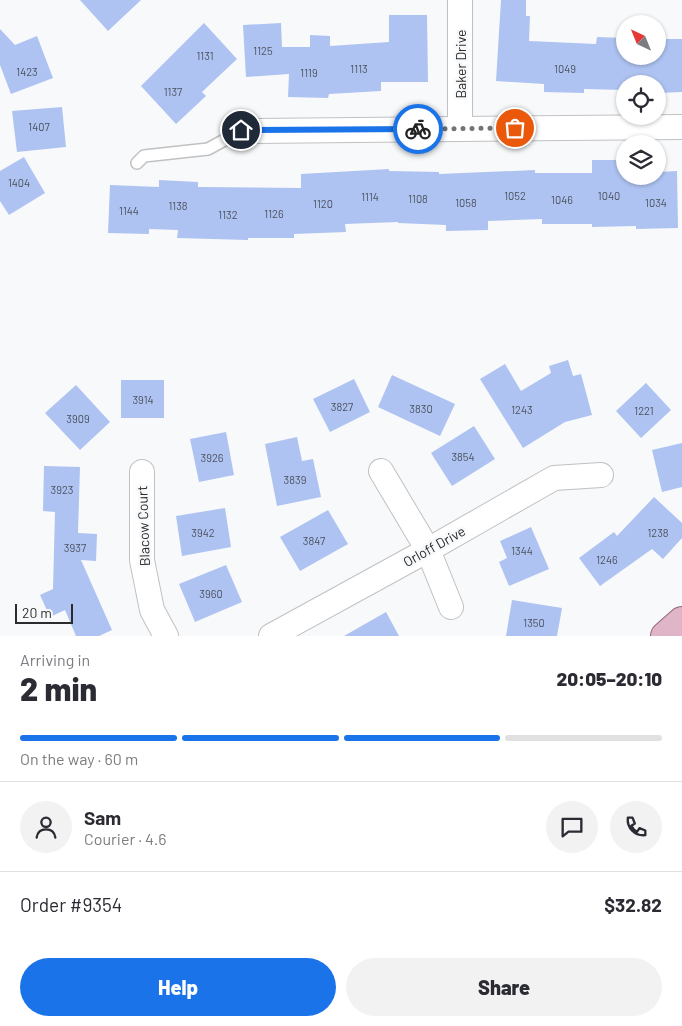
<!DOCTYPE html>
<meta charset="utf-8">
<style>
:root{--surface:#fff;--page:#f2f2f3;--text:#2b2b33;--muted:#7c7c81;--line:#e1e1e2;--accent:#1a73e8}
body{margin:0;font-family:Barlow,sans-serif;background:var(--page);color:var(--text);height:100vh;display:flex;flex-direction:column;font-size:19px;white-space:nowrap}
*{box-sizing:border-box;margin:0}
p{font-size:16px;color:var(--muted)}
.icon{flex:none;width:28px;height:28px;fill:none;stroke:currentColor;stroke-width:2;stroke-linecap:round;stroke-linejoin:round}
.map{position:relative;height:636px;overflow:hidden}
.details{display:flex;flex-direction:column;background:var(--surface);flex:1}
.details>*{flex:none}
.needle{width:32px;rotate:317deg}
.tools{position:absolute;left:616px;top:15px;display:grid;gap:10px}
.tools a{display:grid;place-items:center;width:50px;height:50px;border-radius:50%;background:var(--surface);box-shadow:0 1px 4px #0004;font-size:25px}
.scale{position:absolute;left:15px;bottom:12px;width:58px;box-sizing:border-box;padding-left:5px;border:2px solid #2c2c2d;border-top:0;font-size:14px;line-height:18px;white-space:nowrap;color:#2c2c2d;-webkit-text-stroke:4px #f8f9fb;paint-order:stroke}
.pin{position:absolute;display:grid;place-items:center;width:42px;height:42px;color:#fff;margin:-21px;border:2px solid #fff;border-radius:50%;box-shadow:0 1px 5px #0007}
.courier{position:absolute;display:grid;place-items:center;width:50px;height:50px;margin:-25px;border:4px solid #1a73e8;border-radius:50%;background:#fff;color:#222;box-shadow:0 1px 6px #0007}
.summary em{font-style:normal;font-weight:800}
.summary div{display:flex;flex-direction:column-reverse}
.summary{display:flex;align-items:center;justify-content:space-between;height:85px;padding:0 20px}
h1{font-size:32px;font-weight:800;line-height:38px}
.bar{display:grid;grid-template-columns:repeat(4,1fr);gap:8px 5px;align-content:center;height:60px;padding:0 20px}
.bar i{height:6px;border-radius:4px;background:var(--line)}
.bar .active{background:var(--accent)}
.bar p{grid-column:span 4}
.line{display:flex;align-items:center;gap:12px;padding:0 20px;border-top:1px solid var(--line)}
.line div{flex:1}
.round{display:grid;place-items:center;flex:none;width:52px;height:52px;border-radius:26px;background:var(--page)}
.primary-button{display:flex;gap:10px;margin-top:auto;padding:10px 20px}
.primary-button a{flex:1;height:58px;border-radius:30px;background:var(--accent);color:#fff;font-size:20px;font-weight:800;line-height:58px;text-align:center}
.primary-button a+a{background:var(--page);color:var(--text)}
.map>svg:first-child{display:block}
.building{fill:#aec3f2}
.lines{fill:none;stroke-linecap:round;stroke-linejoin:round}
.service-casing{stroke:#c0c1c3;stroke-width:14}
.minor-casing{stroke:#c0c1c3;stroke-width:26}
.primary-casing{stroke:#936579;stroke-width:30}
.service{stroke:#fff;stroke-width:11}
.minor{stroke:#fff;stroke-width:24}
.primary{stroke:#dfb5c7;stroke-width:28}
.done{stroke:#737475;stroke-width:5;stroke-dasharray:0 9}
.route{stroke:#1a73e8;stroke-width:6}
.labels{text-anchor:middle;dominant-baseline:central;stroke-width:5;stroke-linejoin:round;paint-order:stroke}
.number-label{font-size:11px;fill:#4c525e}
.street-label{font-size:14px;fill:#2c2c2d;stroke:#f8f9fb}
</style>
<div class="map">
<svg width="682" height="636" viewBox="0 0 682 636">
<rect width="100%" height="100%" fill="#f8f9fb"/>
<!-- building -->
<g class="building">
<polygon points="80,0 141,0 108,31"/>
<polygon points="501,0 526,0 526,16 530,16 529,41 596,44 597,37 625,38 625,56 658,56 658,39 682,39 682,92 658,93 658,84 625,84 625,90 584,89 584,93 544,92 544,84 496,81"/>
<polygon points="389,15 427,15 428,82 381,82 381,91 329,94 328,98 288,97 289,74 246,77 243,25 281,23 282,47 310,47 310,35 330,36 330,46 389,42"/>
<polygon points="204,23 237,59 202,92 206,96 176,124 141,86"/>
<polygon points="0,29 15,45 37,36 53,78 11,94 0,65"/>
<polygon points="62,107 66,147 17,152 12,111"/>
<polygon points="24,157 45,193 9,215 0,201 0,171"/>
<polygon points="592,160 625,160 625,176 658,176 658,172 677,171 678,228 636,229 636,226 592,227 592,224 542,224 542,219 488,221 488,230 446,231 446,225 398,223 398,222 345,224 346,232 294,234 294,238 248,238 248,240 177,238 178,230 149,229 149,234 108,233 110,185 159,187 159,180 198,182 198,187 301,188 301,174 389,169 389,171 439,172 439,174 535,170 535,173 592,173"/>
<polygon points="568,360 573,376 581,374 592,415 565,422 523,448 480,379 505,364 521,391 551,373 549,366"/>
<polygon points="392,375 455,404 440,436 378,407"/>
<polygon points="354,379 370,412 330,432 313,399"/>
<rect x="121" y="380" width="43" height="38"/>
<polygon points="646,383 671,410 641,438 616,411"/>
<polygon points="76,385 110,422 80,450 45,413"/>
<polygon points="474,426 495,459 452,486 431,453"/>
<polygon points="226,432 234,475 199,482 190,439"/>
<polygon points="297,437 302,461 313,459 321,497 277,506 265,444"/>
<polygon points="682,443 682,487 662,492 652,450"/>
<polygon points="44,466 80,467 78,533 97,534 96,561 81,560 112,630 99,636 76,636 65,610 50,617 40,595 53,589 55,512 43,511"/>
<polygon points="654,497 682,523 682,538 663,559 652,549 600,586 579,558 614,532 617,536"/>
<polygon points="225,508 231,547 182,556 176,516"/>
<polygon points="328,510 348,544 300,571 280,537"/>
<polygon points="531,527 549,569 509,586 499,562 507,558 500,541"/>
<polygon points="226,565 242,602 195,622 179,584"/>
<polygon points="512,600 562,608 557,636 506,636"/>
<polygon points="386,612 399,636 344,636"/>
</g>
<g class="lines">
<!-- service casing -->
<g class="service-casing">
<polyline id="service" points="137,163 144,156 208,149 241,131"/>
</g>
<!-- minor casing -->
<g class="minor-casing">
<g id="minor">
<polyline points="460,129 460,0"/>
<polyline points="241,131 682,127"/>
<polyline points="381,471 428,550 451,607"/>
<polyline points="142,472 142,560 152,610 166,636"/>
<polyline points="271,636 428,550 554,478 601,475"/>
</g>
</g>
<!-- primary casing -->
<g class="primary-casing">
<polyline id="primary" points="665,636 682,621"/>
</g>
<!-- service -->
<use href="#service" class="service"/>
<!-- minor -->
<use href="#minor" class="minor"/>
<!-- primary -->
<use href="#primary" class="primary"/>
</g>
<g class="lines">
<!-- done -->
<polyline class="done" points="418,129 515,128"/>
<!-- route -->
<polyline class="route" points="241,130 418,129"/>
</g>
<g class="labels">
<!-- number labels -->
<g class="number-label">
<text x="263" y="50">1125</text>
<text x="205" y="55">1131</text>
<text x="359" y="68">1113</text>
<text x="565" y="68">1049</text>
<text x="27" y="71">1423</text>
<text x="309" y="72">1119</text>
<text x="173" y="91">1137</text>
<text x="39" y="126">1407</text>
<text x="19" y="182">1404</text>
<text x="515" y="195">1052</text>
<text x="609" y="195">1040</text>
<text x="370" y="196">1114</text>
<text x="418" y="198">1108</text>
<text x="562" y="199">1046</text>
<text x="466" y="202">1058</text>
<text x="656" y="202">1034</text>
<text x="323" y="203">1120</text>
<text x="178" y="205">1138</text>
<text x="129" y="210">1144</text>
<text x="274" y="213">1126</text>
<text x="228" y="214">1132</text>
<text x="143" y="399">3914</text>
<text x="342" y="406">3827</text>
<text x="421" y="408">3830</text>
<text x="522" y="409">1243</text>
<text x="644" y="410">1221</text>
<text x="78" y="418">3909</text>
<text x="463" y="456">3854</text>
<text x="212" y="457">3926</text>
<text x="295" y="479">3839</text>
<text x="62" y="489">3923</text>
<text x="203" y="532">3942</text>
<text x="658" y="532">1238</text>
<text x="314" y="540">3847</text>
<text x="75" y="547">3937</text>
<text x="522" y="550">1344</text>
<text x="607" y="559">1246</text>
<text x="211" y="593">3960</text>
<text x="534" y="622">1350</text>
</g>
<!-- street labels -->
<g class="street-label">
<text transform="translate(460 64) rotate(-90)">Baker Drive</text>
<text transform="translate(143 526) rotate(-92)">Blacow Court</text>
<text transform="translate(434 546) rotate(-29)">Orloff Drive</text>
</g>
</g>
</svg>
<div class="tools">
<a><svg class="needle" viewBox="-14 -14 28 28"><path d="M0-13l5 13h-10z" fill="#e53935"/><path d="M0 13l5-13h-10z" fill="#7c7c81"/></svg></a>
<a><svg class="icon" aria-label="locate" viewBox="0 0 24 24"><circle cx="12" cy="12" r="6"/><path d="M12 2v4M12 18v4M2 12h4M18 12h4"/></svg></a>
<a><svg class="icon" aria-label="layers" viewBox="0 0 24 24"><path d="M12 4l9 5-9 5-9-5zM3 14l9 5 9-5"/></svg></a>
</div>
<div class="scale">20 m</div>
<div class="pin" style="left:515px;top:128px;background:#ea580c"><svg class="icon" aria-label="bag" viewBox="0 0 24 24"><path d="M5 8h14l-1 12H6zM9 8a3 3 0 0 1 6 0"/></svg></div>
<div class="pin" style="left:241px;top:130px;background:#1f2937"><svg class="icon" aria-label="home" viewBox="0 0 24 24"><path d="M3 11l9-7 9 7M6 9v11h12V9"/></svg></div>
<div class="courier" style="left:418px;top:129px"><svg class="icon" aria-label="bike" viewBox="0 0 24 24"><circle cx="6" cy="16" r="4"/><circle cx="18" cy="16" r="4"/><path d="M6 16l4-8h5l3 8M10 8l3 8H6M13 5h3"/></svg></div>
</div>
<section class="details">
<div class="summary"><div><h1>2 min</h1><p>Arriving in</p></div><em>20:05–20:10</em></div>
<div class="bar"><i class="active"></i><i class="active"></i><i class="active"></i><i></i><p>On the way · 60 m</p></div>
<div class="line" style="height:90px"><a class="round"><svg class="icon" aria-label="person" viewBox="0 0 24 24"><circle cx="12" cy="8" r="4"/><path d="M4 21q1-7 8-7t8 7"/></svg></a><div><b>Sam</b><p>Courier · 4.6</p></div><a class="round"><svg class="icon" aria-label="chat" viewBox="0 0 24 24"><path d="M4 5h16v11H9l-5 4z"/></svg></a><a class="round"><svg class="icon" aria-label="phone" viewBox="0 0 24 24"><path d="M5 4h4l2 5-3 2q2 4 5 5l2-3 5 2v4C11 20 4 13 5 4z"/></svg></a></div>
<div class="line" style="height:65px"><div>Order #9354</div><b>$32.82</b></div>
<div class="primary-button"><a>Help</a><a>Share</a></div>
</section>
